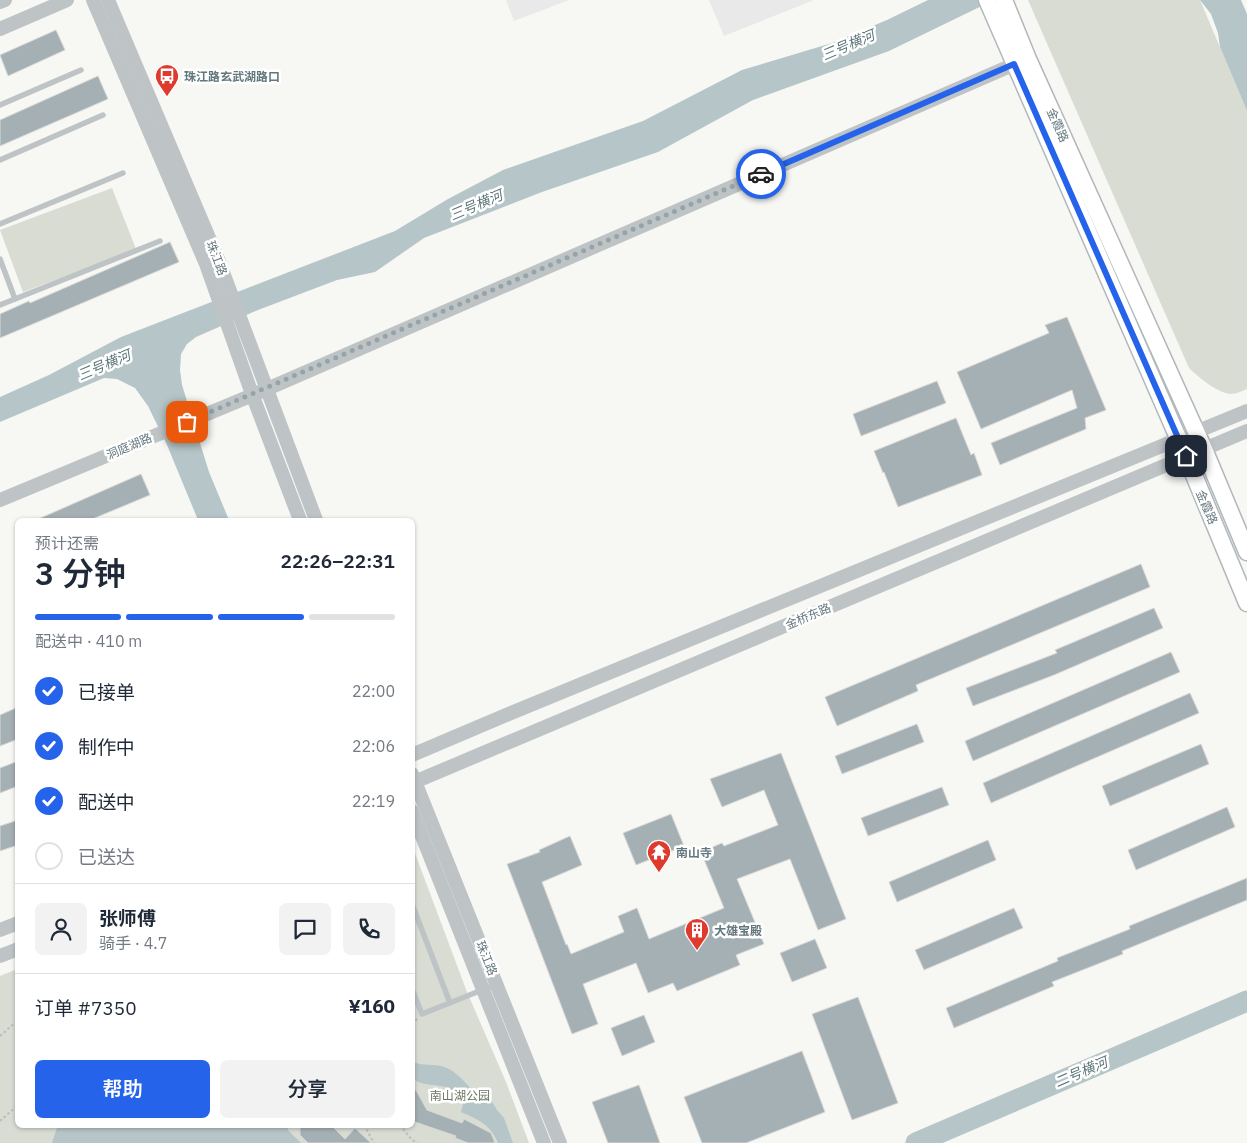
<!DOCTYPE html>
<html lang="zh">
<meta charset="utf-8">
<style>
:root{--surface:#fff;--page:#f2f2f3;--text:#1f2937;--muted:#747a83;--line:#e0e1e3;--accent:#2563eb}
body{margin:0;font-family:"IBM Plex Sans","Noto Sans SC",sans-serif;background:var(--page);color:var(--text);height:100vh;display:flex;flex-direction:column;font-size:19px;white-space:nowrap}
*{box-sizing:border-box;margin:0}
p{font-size:16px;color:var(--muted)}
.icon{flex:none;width:28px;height:28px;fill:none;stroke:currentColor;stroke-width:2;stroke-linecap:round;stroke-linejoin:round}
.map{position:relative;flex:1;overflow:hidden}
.sheet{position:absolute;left:15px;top:518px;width:400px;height:610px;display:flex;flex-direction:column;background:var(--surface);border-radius:8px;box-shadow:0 1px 4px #0004}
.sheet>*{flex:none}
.pin{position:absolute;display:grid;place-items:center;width:42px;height:42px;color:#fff;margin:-21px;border-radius:10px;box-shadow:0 2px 8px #0006}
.courier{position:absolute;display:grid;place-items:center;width:50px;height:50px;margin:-25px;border:4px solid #2563eb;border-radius:50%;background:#fff;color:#222;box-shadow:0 1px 6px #0007}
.head em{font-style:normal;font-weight:600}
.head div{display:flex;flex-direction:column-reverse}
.head{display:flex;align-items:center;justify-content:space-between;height:85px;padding:0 20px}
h1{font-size:32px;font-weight:600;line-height:38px}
.bar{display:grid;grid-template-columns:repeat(4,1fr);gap:8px 5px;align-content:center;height:60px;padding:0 20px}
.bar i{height:6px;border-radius:4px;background:var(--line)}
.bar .current{background:var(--accent)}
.bar p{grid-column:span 4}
.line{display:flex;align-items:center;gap:12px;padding:0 20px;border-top:1px solid var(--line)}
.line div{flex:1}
.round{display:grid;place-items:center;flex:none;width:52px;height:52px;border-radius:8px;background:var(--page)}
ol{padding:0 20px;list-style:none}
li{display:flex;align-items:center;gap:15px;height:55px}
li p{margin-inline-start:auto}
li .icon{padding:5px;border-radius:50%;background:var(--accent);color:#fff;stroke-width:4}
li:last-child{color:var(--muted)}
li i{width:28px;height:28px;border:2px solid var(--line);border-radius:50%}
.cta{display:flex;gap:10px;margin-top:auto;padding:10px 20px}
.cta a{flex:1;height:58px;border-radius:8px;background:var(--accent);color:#fff;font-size:20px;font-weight:600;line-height:58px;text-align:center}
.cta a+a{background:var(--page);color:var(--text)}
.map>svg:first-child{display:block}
.built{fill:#e8e9e8}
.green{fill:#d8dcd3}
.water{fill:#b6c5c7}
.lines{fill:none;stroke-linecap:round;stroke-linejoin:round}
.river{stroke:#b6c5c7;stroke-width:21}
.building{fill:#a5b0b4;stroke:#d9d8d7}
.secondary-casing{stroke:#b1b8bb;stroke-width:19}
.path{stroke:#b9bdbe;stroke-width:2;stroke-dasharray:2.5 2.5;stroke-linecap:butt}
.service{stroke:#bec4c6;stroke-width:5.5}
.tertiary{stroke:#bec4c6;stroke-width:14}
.secondary{stroke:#fff;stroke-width:16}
.done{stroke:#97a4a7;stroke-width:5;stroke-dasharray:0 9}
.route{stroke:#2563eb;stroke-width:6}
.labels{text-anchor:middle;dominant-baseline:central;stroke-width:5;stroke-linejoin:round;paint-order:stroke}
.poi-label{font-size:12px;font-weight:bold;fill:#63777e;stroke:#fff;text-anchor:start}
.street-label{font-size:12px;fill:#63777e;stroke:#fff}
.park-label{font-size:12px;fill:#697762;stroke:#fff}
.water-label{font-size:14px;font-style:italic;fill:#5e7679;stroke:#fff}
</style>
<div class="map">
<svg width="1247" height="1143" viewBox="0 0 1247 1143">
<rect width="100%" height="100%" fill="#f7f7f4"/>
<!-- built -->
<g class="built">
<polygon points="506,0 569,0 514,21"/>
<polygon points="709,0 814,0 724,36"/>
</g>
<!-- green -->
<g class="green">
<path d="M1028 0H1200L1247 111V389C1242 391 1236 394 1231 394 1215 392 1200 378 1189 368Z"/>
<polygon points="112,188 136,249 23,292 0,230"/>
<polygon points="413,848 467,992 506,1082 529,1143 0,1143 0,976 17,969 18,1125 412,1125"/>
</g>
<!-- water -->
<g class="water">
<polygon points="928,0 994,0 889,51 753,100 658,152 542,192 424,238 375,272 337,280 258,310 196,337 187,344 181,354 180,370 182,385 209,472 229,520 198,520 167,445 148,406 135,388 117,379 104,378 0,422 0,397 49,375 121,337 395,231 448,199 503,170 643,121 742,70 832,43 887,20"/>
<polygon points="1200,0 1241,0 1247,14 1247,111 1220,47 1218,33 1211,14"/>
<path d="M412 1061C422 1067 433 1063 444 1067 460 1072 470 1090 483 1101L491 1100 497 1110 504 1118 513 1143H498C490 1124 479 1120 461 1112L463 1104C451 1077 431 1091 413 1079Z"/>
<polygon points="58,1125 288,1125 288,1130 301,1143 52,1143"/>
</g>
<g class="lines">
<!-- river -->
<polyline class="river" points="916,1143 1247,1001"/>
</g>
<!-- building -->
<g class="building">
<polygon points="56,30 65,50 8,76 0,55"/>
<polygon points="98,76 108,99 0,146 0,120"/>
<polygon points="170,242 179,262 0,338 0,314 29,301 30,303"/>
<polygon points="1067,317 1106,410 1085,418 1086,429 1000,465 991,443 1077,408 1072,390 981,429 957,372 1049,333 1045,325"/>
<polygon points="937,381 946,403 861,436 853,414"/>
<polygon points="956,418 971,455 974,453 982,475 898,507 884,472 883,473 874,451"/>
<polygon points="141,474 150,495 90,520 36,520"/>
<polygon points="1141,564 1150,587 916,685 918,691 837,726 825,697"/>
<polygon points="1154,608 1163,628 1054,675 973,706 966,688 1057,653 1055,650"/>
<polygon points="1171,652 1180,672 973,761 965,741"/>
<polygon points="1190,693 1199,713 991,803 983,783"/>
<polygon points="18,707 18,739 0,746 0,715"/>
<polygon points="917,724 924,742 842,774 835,756"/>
<polygon points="1201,744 1209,764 1110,806 1102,786"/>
<polygon points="781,753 846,919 818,930 790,859 737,879 764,944 736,955 740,965 677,991 673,983 648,993 636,963 583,984 598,1024 572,1034 507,864 540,852 539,850 570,836 582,865 542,882 566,945 567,944 571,954 624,932 618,916 637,908 649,939 724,908 701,852 722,843 724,846 778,825 764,790 722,807 710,779"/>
<polygon points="18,761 18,786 0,793 0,768"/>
<polygon points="942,787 949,805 868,836 861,818"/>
<polygon points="1227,807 1235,827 1136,870 1128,850"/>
<polygon points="671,814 684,846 636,865 623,833"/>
<polygon points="18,820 18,845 0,851 0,826"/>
<polygon points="988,840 996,860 897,902 889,882"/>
<polygon points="1247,878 1247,900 1122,951 1123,954 1052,982 1054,986 954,1028 946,1008 1058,961 1057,958 1130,929 1129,926"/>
<polygon points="1014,908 1023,928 924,970 915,950"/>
<polygon points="815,939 827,968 792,982 780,953"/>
<polygon points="858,997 898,1103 852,1120 812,1014"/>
<polygon points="644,1015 655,1042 622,1056 611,1028"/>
<polygon points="802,1051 825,1112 746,1143 702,1143 684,1097"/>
<polygon points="412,1083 427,1110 462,1123 464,1119 491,1133 495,1143 468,1143 455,1138 456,1136 412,1121"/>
<polygon points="639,1085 660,1143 608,1143 592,1102"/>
<polygon points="300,1125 331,1125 345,1139 355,1128 371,1143 308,1143 300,1135"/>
</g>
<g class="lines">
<!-- secondary casing -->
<g class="secondary-casing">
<g id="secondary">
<polyline points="987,0 1186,456 1247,603"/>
<polyline points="1004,0 1028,59 1204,449 1247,552"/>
</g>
</g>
<!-- path -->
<g class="path">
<polyline points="412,1024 417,1019"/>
<polyline points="0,1036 18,1020"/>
<polyline points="0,1121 18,1105"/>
<polyline points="364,1125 374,1143"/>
<polyline points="400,1125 412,1140 418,1143"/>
</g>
<!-- service -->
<g class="service">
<polyline points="0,105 81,70"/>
<polyline points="0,160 103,115"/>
<polyline points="0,224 123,173"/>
<polyline points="0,259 15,299 0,305"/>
<polyline points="15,299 160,241"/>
<polyline points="412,904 450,1003"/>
<polyline points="412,989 422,1014 497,984"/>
</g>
<!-- tertiary -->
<g class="tertiary">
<polyline points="93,0 206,264 252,394 300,520"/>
<polyline points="108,0 218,259 316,520"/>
<polyline points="0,2 5,0"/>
<polyline points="0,29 67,0"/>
<polyline points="0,500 267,389 1024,60"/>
<polyline points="412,755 511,713 1247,411"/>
<polyline points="412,774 560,1143"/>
<polyline points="412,783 1247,431"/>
<polyline points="412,811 544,1143"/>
<polyline points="0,930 18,923"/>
<polyline points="0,956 18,949"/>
</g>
<!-- secondary -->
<use href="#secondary" class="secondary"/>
</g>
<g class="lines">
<!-- done -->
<polyline class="done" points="187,422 761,174"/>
<!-- route -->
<polyline class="route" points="761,174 1014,64 1186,456"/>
</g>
<!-- icons -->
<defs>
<g id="bus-pin" transform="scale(1.25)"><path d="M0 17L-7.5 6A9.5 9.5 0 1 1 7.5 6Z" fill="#de3a2e" stroke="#fff"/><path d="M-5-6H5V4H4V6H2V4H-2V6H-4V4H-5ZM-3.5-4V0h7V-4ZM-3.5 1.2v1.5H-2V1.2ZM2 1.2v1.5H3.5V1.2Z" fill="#fff"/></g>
<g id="temple-pin" transform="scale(1.25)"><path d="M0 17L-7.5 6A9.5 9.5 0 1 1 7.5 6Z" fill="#de3a2e" stroke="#fff"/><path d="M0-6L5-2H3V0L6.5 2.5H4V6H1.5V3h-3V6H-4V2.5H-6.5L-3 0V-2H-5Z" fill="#fff"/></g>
<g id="building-pin" transform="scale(1.25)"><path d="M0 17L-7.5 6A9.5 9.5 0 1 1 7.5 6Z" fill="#de3a2e" stroke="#fff"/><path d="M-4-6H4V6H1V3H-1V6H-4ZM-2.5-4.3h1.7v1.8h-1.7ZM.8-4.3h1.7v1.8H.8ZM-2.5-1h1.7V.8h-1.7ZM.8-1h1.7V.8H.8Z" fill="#fff"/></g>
</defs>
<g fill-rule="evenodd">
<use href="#bus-pin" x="167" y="76"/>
<use href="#temple-pin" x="659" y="852"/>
<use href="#building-pin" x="697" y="930"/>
</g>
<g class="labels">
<!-- poi labels -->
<g class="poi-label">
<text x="184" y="76">珠江路玄武湖路口</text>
<text x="676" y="852">南山寺</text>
<text x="714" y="930">大雄宝殿</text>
</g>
<!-- street labels -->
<g class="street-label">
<text transform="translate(1058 125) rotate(66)">金霞路</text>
<text transform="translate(217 258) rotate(69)">珠江路</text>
<text transform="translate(129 446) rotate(-23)">洞庭湖路</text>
<text transform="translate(1207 507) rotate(67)">金霞路</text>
<text transform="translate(808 616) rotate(-23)">金桥东路</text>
<text transform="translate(487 958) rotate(68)">珠江路</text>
</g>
<!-- park labels -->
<g class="park-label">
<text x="460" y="1095">南山湖公园</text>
</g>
<!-- water labels -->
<g class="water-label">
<text transform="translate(848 45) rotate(-23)">三号横河</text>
<text transform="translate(476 205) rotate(-23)">三号横河</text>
<text transform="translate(104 365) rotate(-23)">三号横河</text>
<text transform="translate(1081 1072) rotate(-23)">二号横河</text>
</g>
</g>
</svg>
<div class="pin" style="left:187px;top:422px;background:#ea580c"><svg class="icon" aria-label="bag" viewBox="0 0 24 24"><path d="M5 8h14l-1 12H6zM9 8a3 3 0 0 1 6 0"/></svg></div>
<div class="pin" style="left:1186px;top:456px;background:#1f2937"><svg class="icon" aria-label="home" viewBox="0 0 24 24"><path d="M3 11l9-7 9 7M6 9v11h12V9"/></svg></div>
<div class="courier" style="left:761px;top:174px"><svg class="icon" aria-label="car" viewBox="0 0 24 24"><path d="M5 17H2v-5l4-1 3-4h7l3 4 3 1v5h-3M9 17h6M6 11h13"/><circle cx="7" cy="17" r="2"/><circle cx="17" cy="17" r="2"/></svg></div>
<section class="sheet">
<div class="head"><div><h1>3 分钟</h1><p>预计还需</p></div><em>22:26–22:31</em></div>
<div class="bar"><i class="current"></i><i class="current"></i><i class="current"></i><i></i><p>配送中 · 410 m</p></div>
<ol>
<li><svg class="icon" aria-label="check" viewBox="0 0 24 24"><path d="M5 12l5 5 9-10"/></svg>已接单<p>22:00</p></li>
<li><svg class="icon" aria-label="check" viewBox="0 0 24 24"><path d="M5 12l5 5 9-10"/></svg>制作中<p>22:06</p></li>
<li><svg class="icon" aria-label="check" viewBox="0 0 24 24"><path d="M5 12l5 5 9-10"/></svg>配送中<p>22:19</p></li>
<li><i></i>已送达</li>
</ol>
<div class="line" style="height:90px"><a class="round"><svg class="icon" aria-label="person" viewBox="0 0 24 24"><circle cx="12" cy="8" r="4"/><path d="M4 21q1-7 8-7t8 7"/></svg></a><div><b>张师傅</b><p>骑手 · 4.7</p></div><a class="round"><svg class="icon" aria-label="chat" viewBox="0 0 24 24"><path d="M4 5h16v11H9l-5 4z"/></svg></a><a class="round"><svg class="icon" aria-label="phone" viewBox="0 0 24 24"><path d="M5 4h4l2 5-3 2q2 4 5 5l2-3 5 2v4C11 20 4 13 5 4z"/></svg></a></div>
<div class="line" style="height:65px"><div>订单 #7350</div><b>¥160</b></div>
<div class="cta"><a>帮助</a><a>分享</a></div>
</section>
</div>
